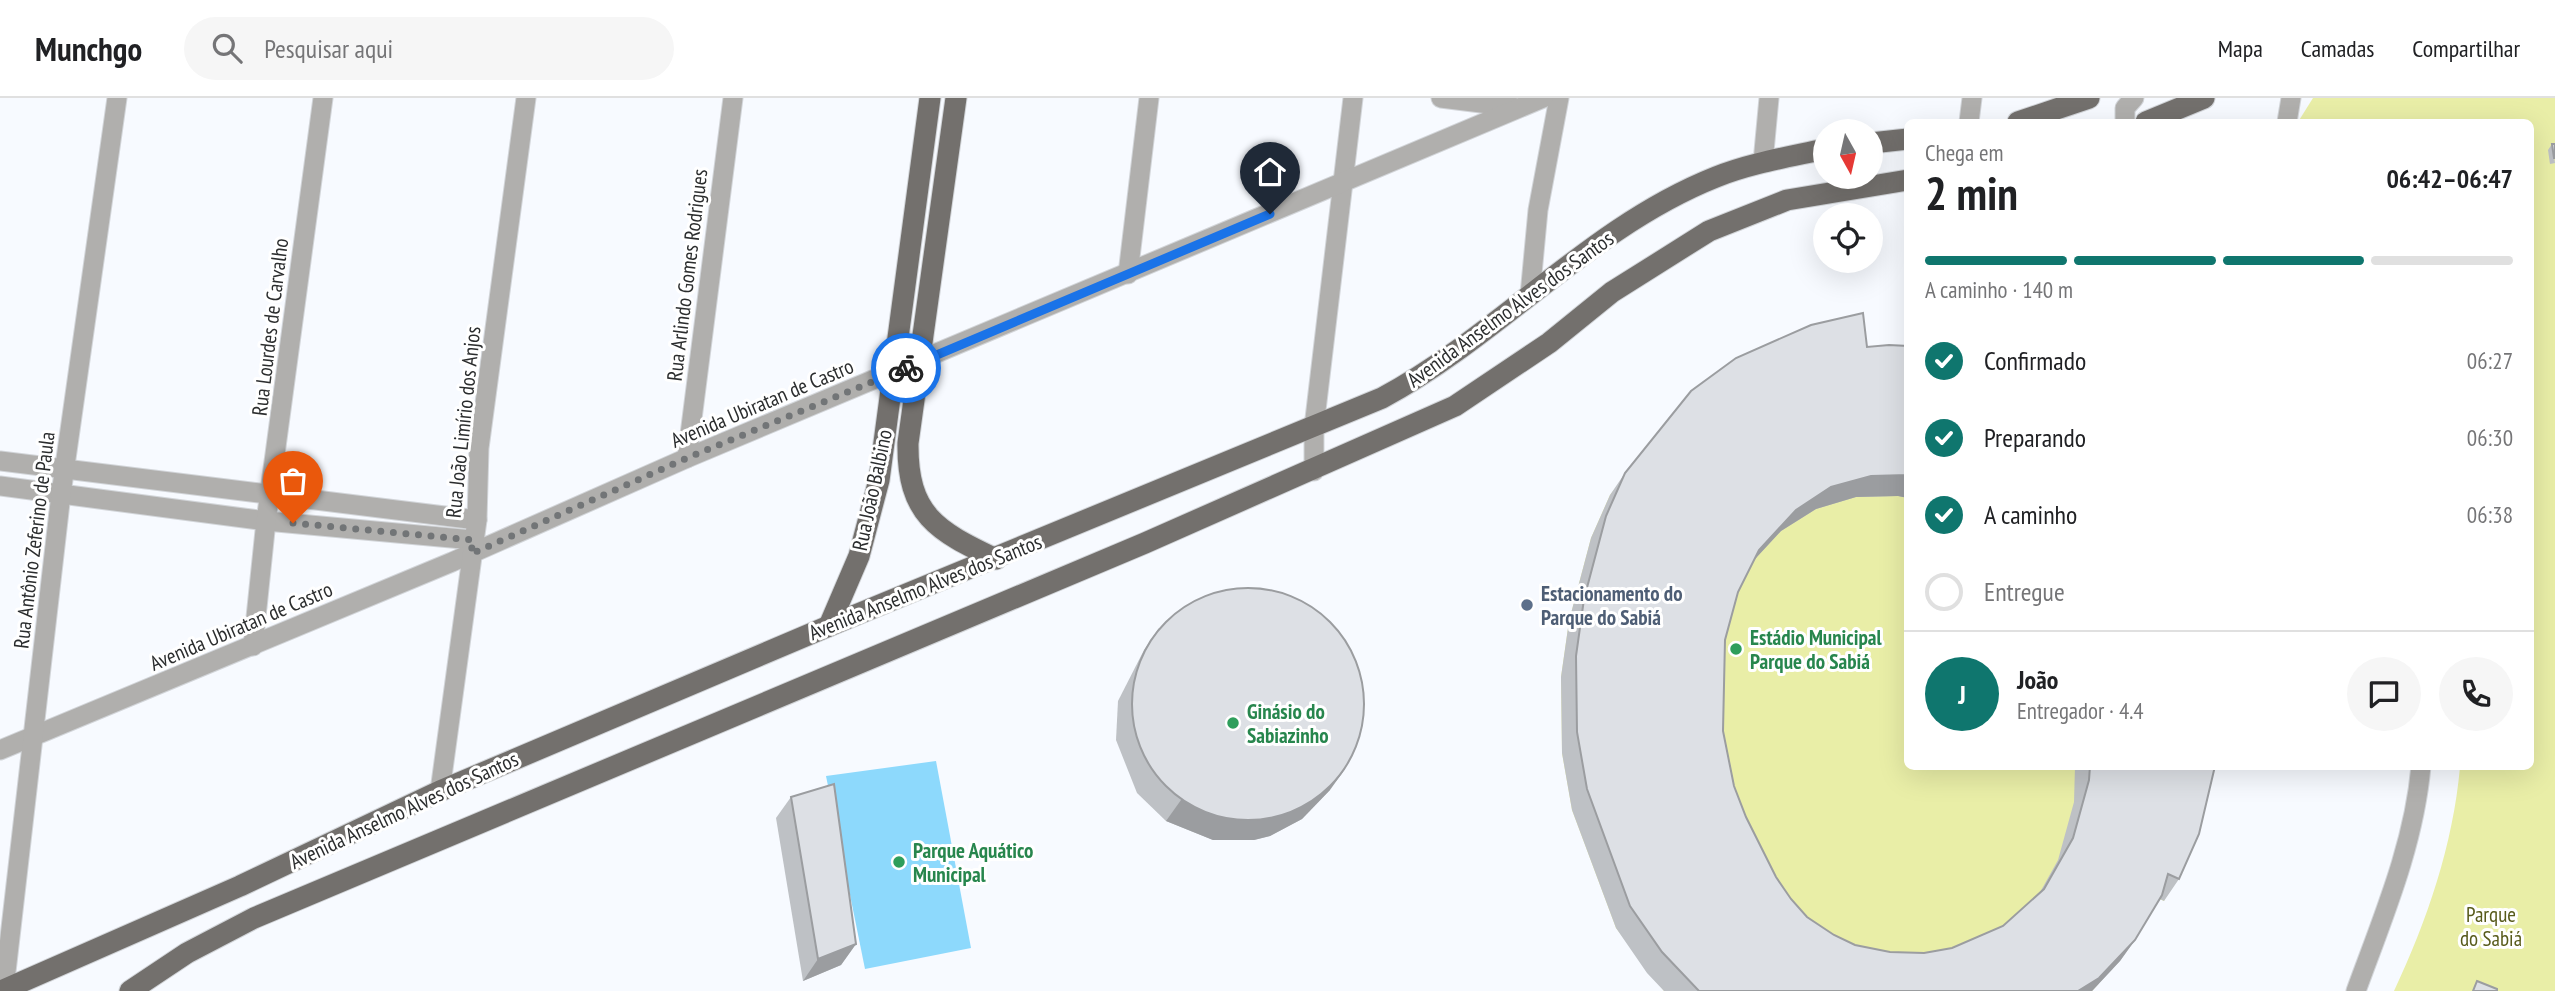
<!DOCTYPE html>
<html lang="pt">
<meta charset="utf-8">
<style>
:root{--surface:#fff;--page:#f6f6f6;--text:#202124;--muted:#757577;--line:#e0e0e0;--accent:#0f766e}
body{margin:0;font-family:"PT Sans Narrow",sans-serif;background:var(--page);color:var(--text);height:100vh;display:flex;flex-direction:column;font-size:26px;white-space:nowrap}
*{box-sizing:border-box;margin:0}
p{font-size:23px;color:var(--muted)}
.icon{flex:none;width:38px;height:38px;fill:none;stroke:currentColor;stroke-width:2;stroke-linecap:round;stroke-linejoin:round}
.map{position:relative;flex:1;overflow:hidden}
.drawer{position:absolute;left:1904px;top:21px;width:630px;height:651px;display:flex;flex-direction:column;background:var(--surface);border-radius:10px;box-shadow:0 7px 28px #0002}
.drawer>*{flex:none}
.needle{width:46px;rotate:172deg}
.controls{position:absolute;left:1813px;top:21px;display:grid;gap:14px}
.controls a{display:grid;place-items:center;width:70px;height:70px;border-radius:50%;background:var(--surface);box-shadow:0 7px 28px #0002;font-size:35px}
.pin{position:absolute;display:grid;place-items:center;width:60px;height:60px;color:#fff;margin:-72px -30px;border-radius:50% 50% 50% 0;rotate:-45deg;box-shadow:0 0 7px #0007}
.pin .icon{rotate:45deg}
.courier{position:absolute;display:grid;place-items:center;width:70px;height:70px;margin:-35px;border:5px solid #1a73e8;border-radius:50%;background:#fff;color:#222;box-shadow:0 2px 9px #0007}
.summary em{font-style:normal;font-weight:600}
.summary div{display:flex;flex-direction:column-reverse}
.summary{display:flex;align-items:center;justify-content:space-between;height:119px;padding:0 21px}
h1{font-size:46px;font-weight:600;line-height:52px}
.bar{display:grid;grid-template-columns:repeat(4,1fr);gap:10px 7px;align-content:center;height:84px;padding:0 21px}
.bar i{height:9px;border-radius:5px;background:var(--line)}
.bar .selected{background:var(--accent)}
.bar p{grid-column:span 4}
.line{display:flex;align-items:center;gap:18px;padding:0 21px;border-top:2px solid var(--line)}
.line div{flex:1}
.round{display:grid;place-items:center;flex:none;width:74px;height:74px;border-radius:37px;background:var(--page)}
ol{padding:0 21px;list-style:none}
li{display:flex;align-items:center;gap:21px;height:77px}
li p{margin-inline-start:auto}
li .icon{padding:7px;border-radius:50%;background:var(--accent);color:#fff;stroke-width:4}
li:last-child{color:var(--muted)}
li i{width:38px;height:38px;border:4px solid var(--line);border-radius:50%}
header{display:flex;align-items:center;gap:42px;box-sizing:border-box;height:98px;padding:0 35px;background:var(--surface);border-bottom:2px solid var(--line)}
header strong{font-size:33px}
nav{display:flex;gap:38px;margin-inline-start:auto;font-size:24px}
.search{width:490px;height:63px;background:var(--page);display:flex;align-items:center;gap:18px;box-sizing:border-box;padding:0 24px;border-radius:38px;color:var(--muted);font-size:26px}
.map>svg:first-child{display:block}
.green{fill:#e9eea7}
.water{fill:#8dd9fc}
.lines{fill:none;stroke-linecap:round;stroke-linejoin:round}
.minor-casing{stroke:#d2d5d9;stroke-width:21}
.major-casing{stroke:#d2d5d9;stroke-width:23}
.minor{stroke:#b0afad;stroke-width:19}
.major{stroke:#73706d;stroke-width:21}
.wall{fill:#bec1c5}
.shaded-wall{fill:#9b9da0}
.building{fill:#dde0e5;stroke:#9b9da0;stroke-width:2}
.done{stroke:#727577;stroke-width:7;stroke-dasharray:0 12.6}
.route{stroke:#1a73e8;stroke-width:9}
.service-dot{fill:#5c6f8a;stroke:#fff;stroke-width:2.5}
.leisure-dot{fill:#2e9e5b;stroke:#fff;stroke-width:2.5}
.labels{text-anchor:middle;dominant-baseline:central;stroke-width:6;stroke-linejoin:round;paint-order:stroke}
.street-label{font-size:21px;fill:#2b2d2e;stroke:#fff}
.service-label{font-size:21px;font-weight:bold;fill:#4e5e75;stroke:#fff;text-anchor:start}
.leisure-label{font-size:21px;font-weight:bold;fill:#27864d;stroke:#fff;text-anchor:start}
.park-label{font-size:21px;fill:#585b1b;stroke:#fff}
</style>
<header>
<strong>Munchgo</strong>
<div class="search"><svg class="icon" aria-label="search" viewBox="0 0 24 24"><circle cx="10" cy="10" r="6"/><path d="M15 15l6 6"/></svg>Pesquisar aqui</div>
<nav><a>Mapa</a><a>Camadas</a><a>Compartilhar</a></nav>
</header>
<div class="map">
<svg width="2555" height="893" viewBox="0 0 2555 893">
<rect width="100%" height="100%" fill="#f7faff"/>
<!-- green -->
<g class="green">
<path d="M2313 0H2555V893H2394C2427 823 2453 747 2460 669L2530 668V24H2298Z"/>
<path d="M1852 270 1907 271 1908 668 2203 669 2184 757 2164 803 2153 798C2138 836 2120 863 2092 893H1664L1616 830 1572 712 1562 655 1561 579 1569 523 1591 440 1610 397 1676 314Z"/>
</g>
<!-- water -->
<polygon class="water" points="936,663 971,850 865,871 826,678"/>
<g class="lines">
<!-- minor casing -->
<g class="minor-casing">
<g id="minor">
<polyline points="1441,0 1513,9"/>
<polyline points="1969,24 1972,0"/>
<polyline points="2125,24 2125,10 2134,0"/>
<polyline points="2287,24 2291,0"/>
<polyline points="1763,64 1769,0"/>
<polyline points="1128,176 1149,0"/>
<polyline points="1530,197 1538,112 1559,0"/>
<polyline points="687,360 733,0"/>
<polyline points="0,363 477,422"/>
<polyline points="1314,373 1314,329 1353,0"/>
<polyline points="0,388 266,423 473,442"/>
<polyline points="253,548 266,423 323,0"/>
<polyline points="0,652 452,464 687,360 1543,0"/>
<polyline points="440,693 477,422 479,350 526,0"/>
<polyline points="4,891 61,396 117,0"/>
<path d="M2356 893C2383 819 2414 747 2421 668"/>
</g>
</g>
<!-- major casing -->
<g class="major-casing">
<g id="major">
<path d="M956 0 908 345C907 417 937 433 996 461"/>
<polyline points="2018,24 2089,0"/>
<polyline points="2146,24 2204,0"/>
<polyline points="1871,45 1908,41"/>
<polyline points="829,528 859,458 879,382 930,0"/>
<path d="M1 893 240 788 440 693 829 528 1382 300C1500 237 1590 129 1716 79 1751 65 1789 59 1825 51"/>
<polyline points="130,893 187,855 254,820 1145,445 1455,308 1549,245 1612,194 1709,133 1787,102 1908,82"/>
</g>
</g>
<!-- minor -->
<use href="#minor" class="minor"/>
<!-- major -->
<use href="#major" class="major"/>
</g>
<!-- wall -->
<g class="wall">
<polygon points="2552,46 2555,65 2550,66 2548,52"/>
<polygon points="1908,248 1908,400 1898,398 1856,399 1816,411 1781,433 1753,463 1738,494 1725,542 1723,633 1734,688 1746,719 1776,779 1791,801 1807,819 1834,837 1855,847 1890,854 1924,855 1952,850 2003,828 2039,796 2058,762 2074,704 2075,668 2215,668 2179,781 2164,803 2160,801 2135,842 2120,863 2092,893 1664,893 1647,875 1616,830 1572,712 1562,655 1561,579 1569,523 1591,440 1610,397 1625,375 1867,249"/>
<polygon points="1159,530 1330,692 1302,721 1270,738 1254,742 1213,742 1166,723 1137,695 1116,642 1118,603 1144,552"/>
<polygon points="791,699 856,846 841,867 803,883 776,720"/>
</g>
<!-- shaded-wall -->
<g class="shaded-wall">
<polygon points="1908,377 1908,400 1898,398 1856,399 1816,411 1781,433 1744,473 1759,452 1796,412 1831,389 1871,378"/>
<polygon points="1345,671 1330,692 1302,721 1270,738 1254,742 1213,742 1166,723 1181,702"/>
<polygon points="2135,842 2120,863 2092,893 2078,893"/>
<polygon points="856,846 841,867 803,883 818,861"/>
</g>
<!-- building -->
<g class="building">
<polygon points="2552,46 2555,46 2555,60 2554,60"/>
<polygon points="1863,215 1867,249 1889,247 1908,248 1908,377 1871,378 1831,389 1796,412 1759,452 1738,494 1725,542 1723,633 1734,688 1746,719 1776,779 1791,801 1807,819 1834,837 1855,847 1890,854 1924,855 1952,850 2003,828 2044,791 2073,740 2089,682 2090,668 2215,668 2199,736 2179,781 2168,776 2162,797 2135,842 2099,880 2078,893 1699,893 1662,854 1630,808 1587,691 1577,634 1576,558 1584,501 1606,418 1625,375 1691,293 1736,260 1811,227"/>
<circle cx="1248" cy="606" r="116"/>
<polygon points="834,686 856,846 818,861 791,699"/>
<polygon points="2477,883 2497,891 2497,893 2473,893"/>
</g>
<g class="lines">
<!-- done -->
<polyline class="done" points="293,425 473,442 471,456 687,360 906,270"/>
<!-- route -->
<polyline class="route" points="906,270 1270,116"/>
</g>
<!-- markers -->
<circle class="service-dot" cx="1527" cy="507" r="7"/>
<g class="leisure-dot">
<circle cx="1736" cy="551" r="7"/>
<circle cx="1233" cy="625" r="7"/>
<circle cx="899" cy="764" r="7"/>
</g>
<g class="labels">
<!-- street labels -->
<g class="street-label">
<text transform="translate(687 177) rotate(-83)">Rua Arlindo Gomes Rodrigues</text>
<text transform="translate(1510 211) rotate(-36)">Avenida Anselmo Alves dos Santos</text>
<text transform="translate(270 229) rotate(-83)">Rua Lourdes de Carvalho</text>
<text transform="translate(762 305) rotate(-23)">Avenida Ubiratan de Castro</text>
<text transform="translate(463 324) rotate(-84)">Rua João Limírio dos Anjos</text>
<text transform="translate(872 392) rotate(-78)">Rua João Balbino</text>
<text transform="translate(34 442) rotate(-83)">Rua Antônio Zeferino de Paula</text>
<text transform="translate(925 489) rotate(-22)">Avenida Anselmo Alves dos Santos</text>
<text transform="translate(241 528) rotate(-23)">Avenida Ubiratan de Castro</text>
<text transform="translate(404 712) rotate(-25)">Avenida Anselmo Alves dos Santos</text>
</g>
<!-- service labels -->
<g class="service-label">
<text x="1541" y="495">Estacionamento do<tspan x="1541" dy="24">Parque do Sabiá</tspan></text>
</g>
<!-- leisure labels -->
<g class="leisure-label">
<text x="1750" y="539">Estádio Municipal<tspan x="1750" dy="24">Parque do Sabiá</tspan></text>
<text x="1247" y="613">Ginásio do<tspan x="1247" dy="24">Sabiazinho</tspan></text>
<text x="913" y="752">Parque Aquático<tspan x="913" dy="24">Municipal</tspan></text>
</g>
<!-- park labels -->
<g class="park-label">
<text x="2491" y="816">Parque<tspan x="2491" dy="24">do Sabiá</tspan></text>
</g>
</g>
</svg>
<div class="controls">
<a><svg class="needle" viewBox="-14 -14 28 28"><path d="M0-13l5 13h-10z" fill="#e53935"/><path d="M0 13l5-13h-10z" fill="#757577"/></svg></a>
<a><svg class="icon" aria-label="locate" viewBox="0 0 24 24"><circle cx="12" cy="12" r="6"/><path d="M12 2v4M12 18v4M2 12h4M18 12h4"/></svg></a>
</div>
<div class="pin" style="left:293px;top:425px;background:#ea580c"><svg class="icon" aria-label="bag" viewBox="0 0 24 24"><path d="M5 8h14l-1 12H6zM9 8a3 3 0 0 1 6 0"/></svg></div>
<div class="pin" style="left:1270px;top:116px;background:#1f2937"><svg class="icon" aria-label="home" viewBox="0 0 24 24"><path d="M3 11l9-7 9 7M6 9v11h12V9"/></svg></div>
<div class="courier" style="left:906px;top:270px"><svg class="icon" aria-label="bike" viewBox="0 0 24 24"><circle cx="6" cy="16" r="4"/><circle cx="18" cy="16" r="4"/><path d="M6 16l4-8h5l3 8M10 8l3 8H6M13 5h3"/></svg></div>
<section class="drawer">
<div class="summary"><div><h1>2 min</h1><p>Chega em</p></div><em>06:42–06:47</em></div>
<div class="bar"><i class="selected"></i><i class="selected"></i><i class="selected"></i><i></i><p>A caminho · 140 m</p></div>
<ol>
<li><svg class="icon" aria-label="check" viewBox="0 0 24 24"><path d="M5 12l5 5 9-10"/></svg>Confirmado<p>06:27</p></li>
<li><svg class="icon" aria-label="check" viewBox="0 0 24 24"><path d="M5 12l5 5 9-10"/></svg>Preparando<p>06:30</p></li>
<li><svg class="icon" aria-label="check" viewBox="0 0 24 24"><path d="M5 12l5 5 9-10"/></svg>A caminho<p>06:38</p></li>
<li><i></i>Entregue</li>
</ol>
<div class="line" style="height:126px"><b class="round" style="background:var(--accent);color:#fff">J</b><div><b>João</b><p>Entregador · 4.4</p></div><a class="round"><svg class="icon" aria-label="chat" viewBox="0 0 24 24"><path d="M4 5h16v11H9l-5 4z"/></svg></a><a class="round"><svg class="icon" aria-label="phone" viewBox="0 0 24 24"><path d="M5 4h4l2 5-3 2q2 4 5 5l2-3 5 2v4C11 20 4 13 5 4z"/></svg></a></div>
</section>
</div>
